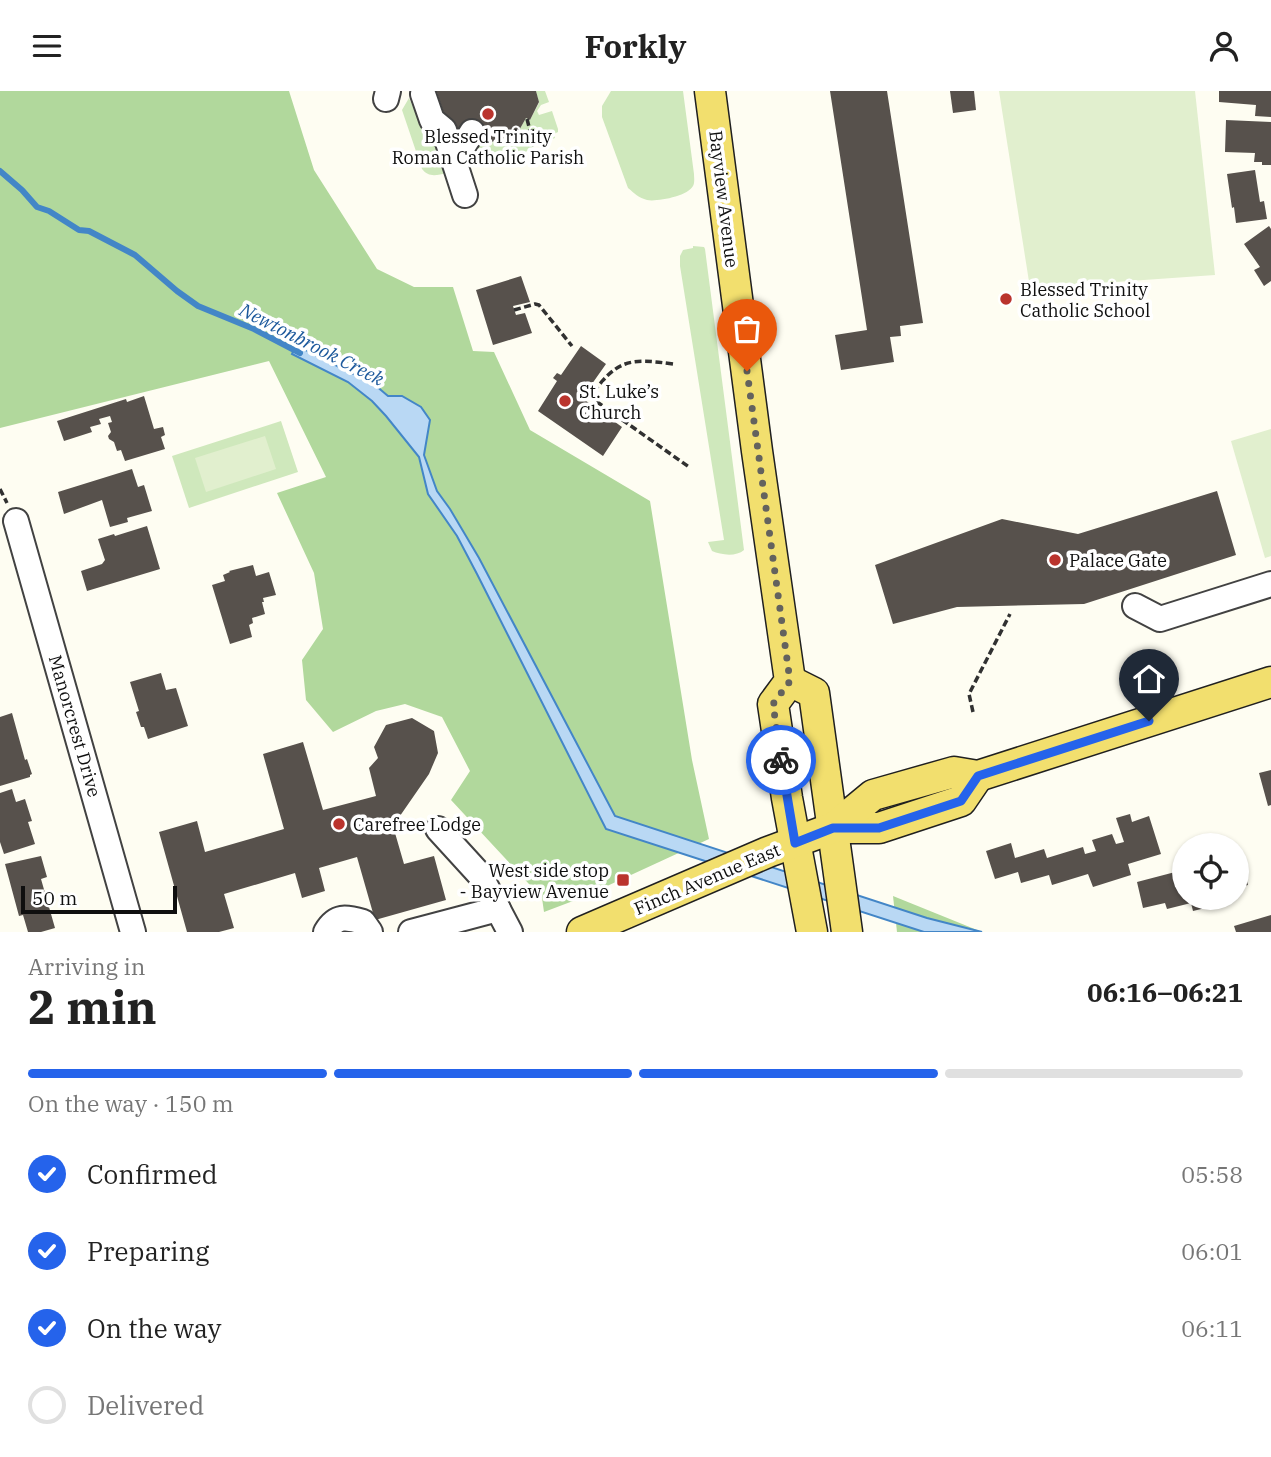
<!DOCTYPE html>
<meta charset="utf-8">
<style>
:root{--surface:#fff;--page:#f6f6f6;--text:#222;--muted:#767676;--line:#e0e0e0;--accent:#2563eb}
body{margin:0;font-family:"IBM Plex Serif",serif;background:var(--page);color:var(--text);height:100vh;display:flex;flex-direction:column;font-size:26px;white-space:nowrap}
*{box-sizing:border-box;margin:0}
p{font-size:23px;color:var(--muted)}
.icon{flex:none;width:38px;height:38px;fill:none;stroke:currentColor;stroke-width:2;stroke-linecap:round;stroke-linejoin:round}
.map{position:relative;height:841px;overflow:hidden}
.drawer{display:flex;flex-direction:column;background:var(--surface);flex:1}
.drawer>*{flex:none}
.controls{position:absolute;left:1172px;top:742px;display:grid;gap:14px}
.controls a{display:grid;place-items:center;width:77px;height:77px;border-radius:50%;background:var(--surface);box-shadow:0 2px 5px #0004;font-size:35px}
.scale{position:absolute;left:21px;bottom:18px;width:156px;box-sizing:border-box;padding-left:7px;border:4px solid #0f0f0f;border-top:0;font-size:19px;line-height:24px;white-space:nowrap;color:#0f0f0f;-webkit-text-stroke:5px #fff;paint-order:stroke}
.pin{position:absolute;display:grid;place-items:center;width:60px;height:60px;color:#fff;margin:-72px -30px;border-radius:50% 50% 50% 0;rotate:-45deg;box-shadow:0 0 7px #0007}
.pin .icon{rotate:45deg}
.courier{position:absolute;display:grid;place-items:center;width:70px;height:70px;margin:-35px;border:5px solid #2563eb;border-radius:50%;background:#fff;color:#222;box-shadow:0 2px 9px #0007}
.head em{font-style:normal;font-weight:700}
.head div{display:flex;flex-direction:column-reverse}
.head{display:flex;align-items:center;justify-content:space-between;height:119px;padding:0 28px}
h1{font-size:46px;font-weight:700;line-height:52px}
.bar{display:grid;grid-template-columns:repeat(4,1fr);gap:10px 7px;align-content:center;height:84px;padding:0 28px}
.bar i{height:9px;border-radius:5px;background:var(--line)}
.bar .current{background:var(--accent)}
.bar p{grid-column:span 4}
ol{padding:0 28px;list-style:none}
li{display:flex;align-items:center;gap:21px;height:77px}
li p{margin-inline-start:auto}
li .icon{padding:7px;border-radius:50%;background:var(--accent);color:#fff;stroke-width:4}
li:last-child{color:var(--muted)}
li i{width:38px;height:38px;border:4px solid var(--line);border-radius:50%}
header{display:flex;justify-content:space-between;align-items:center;height:91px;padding:0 28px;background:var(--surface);font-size:32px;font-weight:700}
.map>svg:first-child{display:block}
.green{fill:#cfe8bc}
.forest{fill:#b1d89c}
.pitch{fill:#e1efce}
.water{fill:#b9d8f4;stroke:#4386c7;stroke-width:2}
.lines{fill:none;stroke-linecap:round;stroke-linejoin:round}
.stream{stroke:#4386c7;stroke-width:6}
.building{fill:#57514c}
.minor-casing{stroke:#424242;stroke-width:28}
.major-casing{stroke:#202020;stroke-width:33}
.path{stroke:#313131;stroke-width:3.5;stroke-dasharray:7 3.5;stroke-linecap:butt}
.minor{stroke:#fff;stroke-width:24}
.major{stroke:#f2df6e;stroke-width:30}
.done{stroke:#63625e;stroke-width:7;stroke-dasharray:0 12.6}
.route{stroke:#2563eb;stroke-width:9}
.poi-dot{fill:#ba342d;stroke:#fff;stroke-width:2.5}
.labels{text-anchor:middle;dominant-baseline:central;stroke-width:7;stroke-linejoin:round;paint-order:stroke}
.poi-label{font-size:18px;fill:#0f0f0f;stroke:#fff;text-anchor:start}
.street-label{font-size:18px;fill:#0f0f0f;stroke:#fff}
.water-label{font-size:19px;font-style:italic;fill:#1d599c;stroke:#fff}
</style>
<header><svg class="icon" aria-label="menu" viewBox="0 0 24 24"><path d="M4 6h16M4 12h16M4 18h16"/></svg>Forkly<svg class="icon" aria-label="person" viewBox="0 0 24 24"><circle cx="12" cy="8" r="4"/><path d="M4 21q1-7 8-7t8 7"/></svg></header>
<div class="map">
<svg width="1271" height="841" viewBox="0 0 1271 841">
<rect width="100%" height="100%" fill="#fefdf2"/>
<!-- green -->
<g class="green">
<polygon points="536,0 545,0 549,11 541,14 537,20 539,24 552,20 558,38 558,41 554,43 555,47 537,53 517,67 508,70 479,72 466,75 463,63 476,43 492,51 517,43 526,27 530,29 539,12"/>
<path d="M611 0H683L694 83C694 86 695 92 693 95 688 105 657 111 647 109 639 107 634 102 628 97L602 26V15Z"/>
<path d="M409 7 420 32 433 43 447 82C437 84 429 87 422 78L402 19Z"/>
<path d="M693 155 704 156 705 158 744 459C736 466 721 464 712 460L708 451 724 449 680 175V165L683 159 693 157Z"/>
<polygon points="281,330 298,381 189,417 172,365"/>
</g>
<!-- forest -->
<g class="forest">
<polygon points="0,0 289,0 314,79 377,178 414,196 453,196 473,260 494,261 530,339 650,410 692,669 709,748 581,807 544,821 542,807 451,709 470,680 442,626 405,613 376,620 333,641 306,609 302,569 323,538 314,482 277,402 326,386 269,270 0,337"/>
<polygon points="893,805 982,841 897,841"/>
</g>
<!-- pitch -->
<g class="pitch">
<polygon points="999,0 1195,0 1215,184 1030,197"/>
<polygon points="1271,338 1271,465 1265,467 1231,350"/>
<polygon points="265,345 276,378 206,401 195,367"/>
</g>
<!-- water -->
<polygon class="water" points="296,254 353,283 362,283 388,305 402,305 421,316 430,329 424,364 437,400 450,418 479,467 615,725 927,827 982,841 924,841 606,738 477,483 457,445 428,403 419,366 386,325 372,310 348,291 292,263"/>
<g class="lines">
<!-- stream -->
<polyline class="stream" points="0,80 22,99 37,116 49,120 79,139 89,140 135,164 177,200 198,215 254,238 300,262"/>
</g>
<!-- building -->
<g class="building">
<polygon points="429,0 536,0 539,11 530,29 526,27 517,43 492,51 469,38 467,42 447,32 437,2 430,4"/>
<polygon points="830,0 887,0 923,232 900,235 901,245 890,246 894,271 841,279 835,244 867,239"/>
<polygon points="950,0 974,0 976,19 953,22"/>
<polygon points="1219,0 1271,0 1271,26 1255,25 1256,14 1219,11"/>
<polygon points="1226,29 1271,31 1271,74 1262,74 1262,71 1254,71 1255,62 1225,61"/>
<polygon points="1255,79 1260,111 1264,110 1267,128 1236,132 1234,116 1232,117 1227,83"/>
<polygon points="1269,135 1271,138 1271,190 1264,195 1254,179 1260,176 1244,153"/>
<polygon points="521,185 530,211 513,215 516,224 525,222 532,242 493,254 476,199"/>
<polygon points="581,255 606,273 582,307 622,336 603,365 538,320 557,290 553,287 557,282 561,284"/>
<polygon points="144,305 154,338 163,336 165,344 161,346 165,358 125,370 121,359 117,360 114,351 109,348 108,345 111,341 108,332 112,331 110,325 99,328 101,333 90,336 92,341 64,350 57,330 126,308 127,311"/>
<polygon points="132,378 138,396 144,394 152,420 127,427 128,431 110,436 102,409 64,423 58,401"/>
<polygon points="1217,400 1236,464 1084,513 957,516 893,533 875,474 1002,428 1078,443"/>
<polygon points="147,435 160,478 87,500 81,480 102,473 105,469 98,448 114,443 115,445"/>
<polygon points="253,474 256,485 269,481 276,504 263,507 264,511 262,511 265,523 252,527 253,532 249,534 252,546 230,553 212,494 225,490 223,484 230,481 229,480"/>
<polygon points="161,582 166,599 176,597 188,635 148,648 144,636 141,636 136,621 139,620 130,591"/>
<polygon points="12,622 25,669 27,668 32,683 30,684 30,686 0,695 0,626"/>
<polygon points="412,627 434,640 438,662 429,683 393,735 404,773 434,765 446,809 375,829 357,766 319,777 325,800 302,807 295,782 224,803 234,837 219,841 187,841 159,741 197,730 205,761 284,738 263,663 303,651 323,719 376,705 369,677 378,667 374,656 386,634"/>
<polygon points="1271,679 1271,714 1268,715 1259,682"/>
<polygon points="12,698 16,711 25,708 32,730 28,731 35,753 4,763 0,751 0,702"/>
<polygon points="1130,723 1132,731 1149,725 1161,763 1128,773 1131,784 1093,796 1088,783 1052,794 1049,784 1021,792 1018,781 995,788 986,760 1011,752 1015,767 1044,758 1047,767 1083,756 1085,763 1096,760 1092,749 1112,743 1116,753 1124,751 1116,727"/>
<polygon points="41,765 47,786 41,788 55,837 41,841 28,841 23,824 19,825 5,773"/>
<polygon points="1241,768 1248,794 1237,797 1237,769"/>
<polygon points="1179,780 1183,793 1185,792 1185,807 1233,807 1234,810 1193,820 1191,812 1167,818 1165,812 1143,817 1137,791"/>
<polygon points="1271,824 1271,841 1236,841 1234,835"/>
</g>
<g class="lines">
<!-- minor casing -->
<g class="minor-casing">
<g id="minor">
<polyline points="423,3 432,29 444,39 465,104"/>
<polyline points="386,8 388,0"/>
<polyline points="454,70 472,41"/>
<polyline points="16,430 133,841"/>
<polyline points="1135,515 1160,528 1271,493"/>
<polyline points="438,738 480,784 510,841"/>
<path d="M326 841C336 824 346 826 363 831L370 841"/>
<polyline points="411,841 498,818"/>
</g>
</g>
<!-- major casing -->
<g class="major-casing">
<g id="major">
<polyline points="710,0 757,360 790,590 773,613 787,707 812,841"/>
<polyline points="790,590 814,602 847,841"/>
<polyline points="833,737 879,737 961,710 978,685"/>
<polyline points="582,841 768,761 833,737 873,704 954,681 978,685 1271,591"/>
</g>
</g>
<!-- path -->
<g class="path">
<polyline points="527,28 534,55"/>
<polyline points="514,219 535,213 539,214 572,255"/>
<path d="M673 273C629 267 617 268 590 306L689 376"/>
<polyline points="0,398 7,412"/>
<polyline points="973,621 969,603 1010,523"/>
</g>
<!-- minor -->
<use href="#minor" class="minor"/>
<!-- major -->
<use href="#major" class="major"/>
</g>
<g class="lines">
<!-- done -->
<polyline class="done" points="747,280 790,590 773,613 781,669"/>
<!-- route -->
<polyline class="route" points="781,669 795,752 833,737 879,737 961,710 978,685 1149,630"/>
</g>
<!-- markers -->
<g class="poi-dot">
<circle cx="488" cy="23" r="7"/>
<circle cx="1006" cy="208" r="7"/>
<circle cx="565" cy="310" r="7"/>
<circle cx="1055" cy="469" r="7"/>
<circle cx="339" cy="733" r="7"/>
<rect x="616" y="782" width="14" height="14" rx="3.5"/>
</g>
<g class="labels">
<!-- poi labels -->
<g class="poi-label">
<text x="488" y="45" text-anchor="middle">Blessed Trinity<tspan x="488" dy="21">Roman Catholic Parish</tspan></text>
<text x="1020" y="198">Blessed Trinity<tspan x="1020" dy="21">Catholic School</tspan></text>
<text x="579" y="300">St. Luke’s<tspan x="579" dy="21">Church</tspan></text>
<text x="1069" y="469">Palace Gate</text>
<text x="353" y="733">Carefree Lodge</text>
<text x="609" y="779" text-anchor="end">West side stop<tspan x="609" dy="21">- Bayview Avenue</tspan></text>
</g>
<!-- street labels -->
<g class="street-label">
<text transform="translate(724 108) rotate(83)">Bayview Avenue</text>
<text transform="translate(75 635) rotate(74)">Manorcrest Drive</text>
<text transform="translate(707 788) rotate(-23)">Finch Avenue East</text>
</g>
<!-- water labels -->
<g class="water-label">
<text transform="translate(312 253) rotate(27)">Newtonbrook Creek</text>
</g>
</g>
</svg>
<div class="controls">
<a><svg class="icon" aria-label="locate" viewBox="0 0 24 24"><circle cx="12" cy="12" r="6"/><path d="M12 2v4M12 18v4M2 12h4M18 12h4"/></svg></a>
</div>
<div class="scale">50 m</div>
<div class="pin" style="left:747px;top:280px;background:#ea580c"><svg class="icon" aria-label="bag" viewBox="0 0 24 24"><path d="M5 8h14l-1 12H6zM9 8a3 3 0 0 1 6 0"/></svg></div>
<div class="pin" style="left:1149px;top:630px;background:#1f2937"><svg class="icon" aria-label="home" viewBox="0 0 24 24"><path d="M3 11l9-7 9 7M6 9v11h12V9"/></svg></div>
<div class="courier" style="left:781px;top:669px"><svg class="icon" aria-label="bike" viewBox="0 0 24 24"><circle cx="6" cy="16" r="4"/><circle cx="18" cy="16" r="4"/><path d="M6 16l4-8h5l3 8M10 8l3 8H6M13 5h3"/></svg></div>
</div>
<section class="drawer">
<div class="head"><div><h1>2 min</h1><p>Arriving in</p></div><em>06:16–06:21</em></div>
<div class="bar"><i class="current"></i><i class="current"></i><i class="current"></i><i></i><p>On the way · 150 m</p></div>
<ol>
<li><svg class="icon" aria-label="check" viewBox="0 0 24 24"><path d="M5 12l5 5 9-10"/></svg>Confirmed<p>05:58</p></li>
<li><svg class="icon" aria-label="check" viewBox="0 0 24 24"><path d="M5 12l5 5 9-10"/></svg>Preparing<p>06:01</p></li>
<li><svg class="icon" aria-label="check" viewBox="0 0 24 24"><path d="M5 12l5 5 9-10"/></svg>On the way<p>06:11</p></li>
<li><i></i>Delivered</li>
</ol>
</section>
